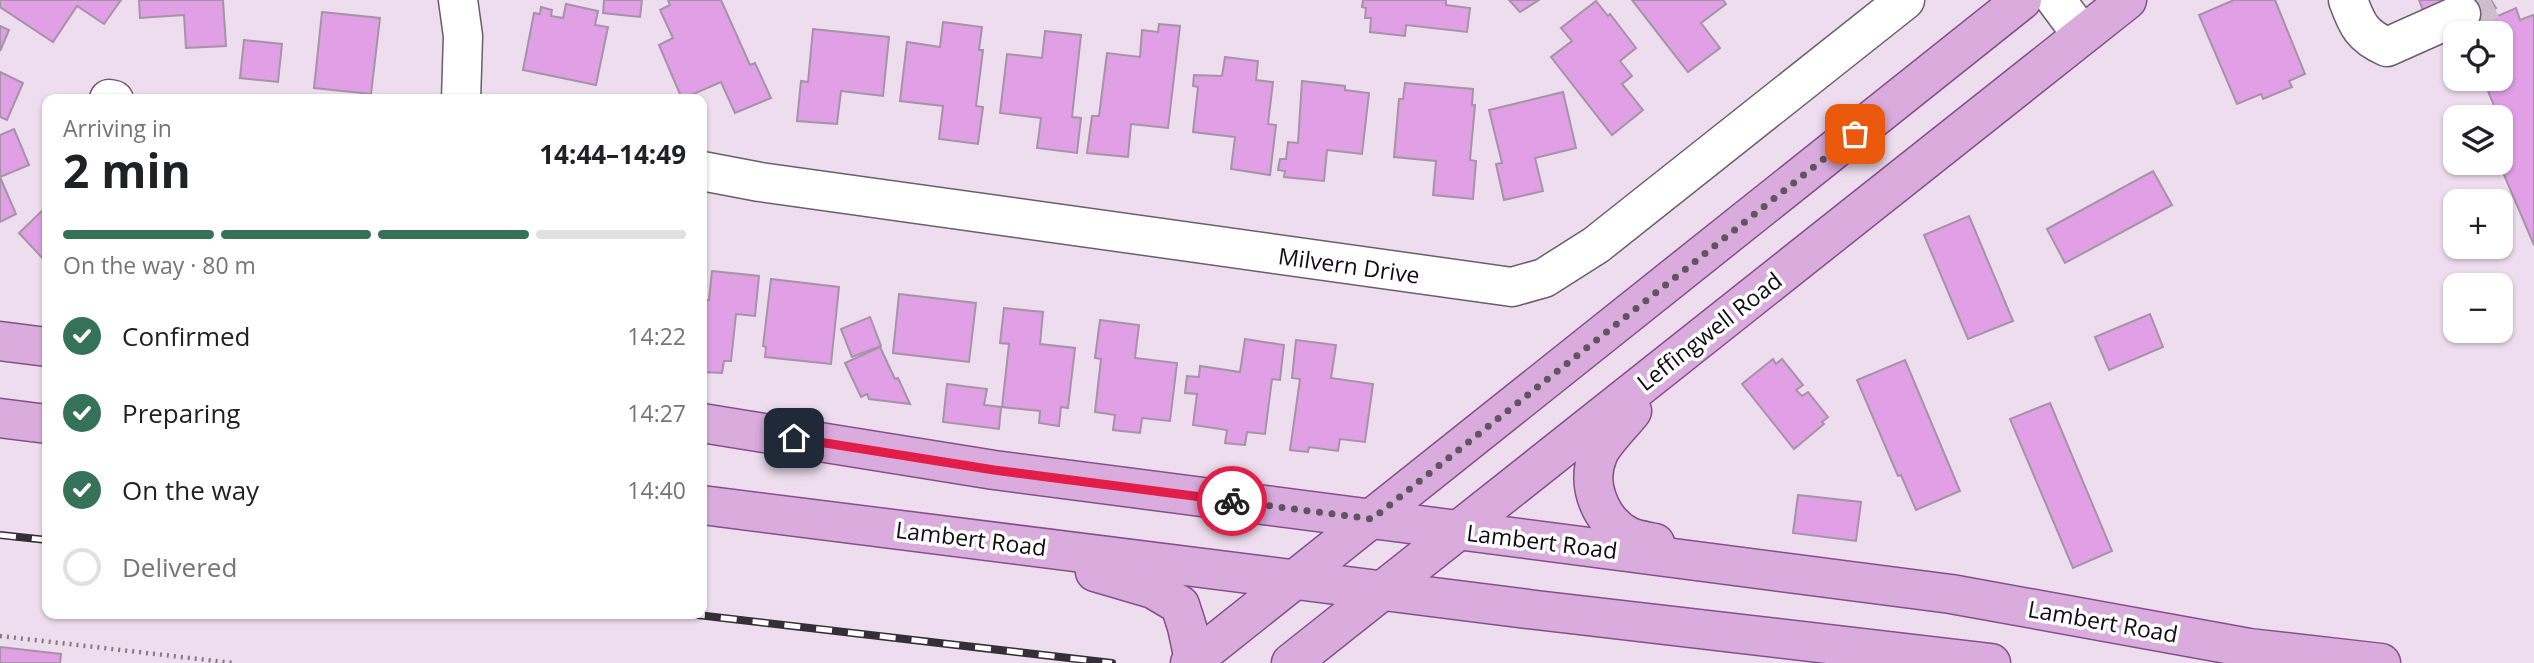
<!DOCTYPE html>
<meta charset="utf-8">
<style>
:root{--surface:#fff;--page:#f6f6f6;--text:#202124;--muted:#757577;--line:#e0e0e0;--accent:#36715a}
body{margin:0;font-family:"Open Sans",sans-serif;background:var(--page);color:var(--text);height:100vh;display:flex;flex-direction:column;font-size:26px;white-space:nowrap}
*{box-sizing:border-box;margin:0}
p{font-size:23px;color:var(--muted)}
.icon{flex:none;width:38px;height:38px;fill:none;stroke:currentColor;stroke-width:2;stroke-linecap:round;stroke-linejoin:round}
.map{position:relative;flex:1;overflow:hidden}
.drawer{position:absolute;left:42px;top:94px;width:665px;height:525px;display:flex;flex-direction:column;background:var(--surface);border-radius:14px;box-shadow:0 2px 5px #0004}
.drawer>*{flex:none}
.controls{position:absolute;left:2443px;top:21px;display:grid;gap:14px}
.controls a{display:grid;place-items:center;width:70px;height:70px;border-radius:14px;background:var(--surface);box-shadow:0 2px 5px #0004;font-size:35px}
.pin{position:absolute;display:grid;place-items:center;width:60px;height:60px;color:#fff;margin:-30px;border-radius:14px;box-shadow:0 4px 10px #0006}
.courier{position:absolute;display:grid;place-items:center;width:70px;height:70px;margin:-35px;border:5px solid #e11d48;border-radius:50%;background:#fff;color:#222;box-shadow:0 2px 9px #0007}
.summary em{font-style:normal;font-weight:700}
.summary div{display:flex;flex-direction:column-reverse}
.summary{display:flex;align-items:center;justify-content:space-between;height:119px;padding:0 21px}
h1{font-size:46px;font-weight:700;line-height:52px}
.bar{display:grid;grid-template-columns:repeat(4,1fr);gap:10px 7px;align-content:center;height:84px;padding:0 21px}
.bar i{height:9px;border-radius:5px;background:var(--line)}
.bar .active{background:var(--accent)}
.bar p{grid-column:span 4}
ol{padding:0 21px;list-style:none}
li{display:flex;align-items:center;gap:21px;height:77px}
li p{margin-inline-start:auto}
li .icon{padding:7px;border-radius:50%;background:var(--accent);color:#fff;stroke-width:4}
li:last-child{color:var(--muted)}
li i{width:38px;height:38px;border:4px solid var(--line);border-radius:50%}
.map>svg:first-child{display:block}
.building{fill:#e19fe6;stroke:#a494a5;stroke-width:2}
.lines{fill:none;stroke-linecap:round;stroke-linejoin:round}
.minor-tunnel{stroke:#cdbece;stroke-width:38;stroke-dasharray:38 19;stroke-linecap:butt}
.minor-casing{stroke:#6b5d6c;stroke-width:41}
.major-casing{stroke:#845088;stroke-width:41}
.path{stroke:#847884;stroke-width:4.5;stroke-dasharray:2 5;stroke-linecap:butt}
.minor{stroke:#fff;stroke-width:38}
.major{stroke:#daacde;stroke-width:38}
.rail-casing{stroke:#352e36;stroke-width:8}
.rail{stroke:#fff;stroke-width:5;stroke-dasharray:16;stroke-linecap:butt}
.done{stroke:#5f555f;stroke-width:7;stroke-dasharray:0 12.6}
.route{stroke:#e11d48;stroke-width:9}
.labels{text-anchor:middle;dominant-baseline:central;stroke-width:7;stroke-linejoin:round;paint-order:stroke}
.street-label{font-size:23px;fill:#120c12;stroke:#fff}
</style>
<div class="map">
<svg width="2534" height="663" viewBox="0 0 2534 663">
<rect width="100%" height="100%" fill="#eeddef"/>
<!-- building -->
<g class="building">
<polygon points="0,0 121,0 104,24 77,6 53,42 0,7"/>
<polygon points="139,0 223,0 226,46 186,48 184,15 140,18"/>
<polygon points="604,0 642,0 640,17 603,13"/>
<polygon points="668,0 721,0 750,65 755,63 771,98 735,113 721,82 682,99 659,45 673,38 660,10 670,5"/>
<polygon points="1363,0 1446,0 1446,5 1470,8 1467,32 1406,25 1405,36 1370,32 1371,18 1365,18 1366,8 1362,7"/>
<polygon points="1509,0 1539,0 1520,12"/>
<polygon points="1632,0 1723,0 1726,4 1701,23 1720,48 1688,72"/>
<polygon points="2234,0 2275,0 2305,74 2289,81 2292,87 2263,99 2261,94 2237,104 2199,15"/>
<polygon points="2419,0 2454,0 2424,13"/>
<polygon points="2455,0 2491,0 2496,8 2465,22"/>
<polygon points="1596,1 1608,16 1610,14 1636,48 1620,61 1632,76 1622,84 1643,110 1612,135 1551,57 1572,41 1561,28"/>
<polygon points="566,4 598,11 595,25 608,27 596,85 523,70 534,13 540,14 541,7 552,10 551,16 563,18"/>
<polygon points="2516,8 2520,20 2533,15 2534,18 2534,245 2499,163 2501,133 2505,132 2483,79 2501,79 2501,33 2464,33 2463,31"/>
<polygon points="322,12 380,18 371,94 314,88"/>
<polygon points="943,22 982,27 979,50 983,50 976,106 983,107 978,144 939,139 943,106 900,101 907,42 940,47"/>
<polygon points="1159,24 1180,26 1168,128 1131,124 1128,157 1087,153 1092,116 1099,116 1107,53 1140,57 1142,30 1158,32"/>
<polygon points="0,26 9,30 0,51"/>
<polygon points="813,29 889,37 883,96 841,91 837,124 797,121 801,81 808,82"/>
<polygon points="1045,31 1081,35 1072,117 1081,118 1077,153 1037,148 1041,118 1000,113 1007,54 1042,58"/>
<polygon points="244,40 282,44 278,82 240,78"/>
<polygon points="1225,57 1258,61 1256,80 1273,82 1268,124 1276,125 1270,175 1231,169 1235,137 1193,132 1198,87 1193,86 1194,75 1222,76"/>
<polygon points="0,72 23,83 7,120 0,117"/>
<polygon points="1302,81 1345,86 1345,90 1369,93 1362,154 1327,150 1324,181 1284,177 1285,171 1278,170 1280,159 1286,159 1288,142 1298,143"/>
<polygon points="1405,83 1473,89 1472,105 1475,105 1470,160 1476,161 1473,199 1433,195 1436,161 1394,157 1399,99 1403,99"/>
<polygon points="1563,92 1576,148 1535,158 1543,191 1504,200 1496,164 1502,163 1489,110"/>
<polygon points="14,129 29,165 0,177 16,214 0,222 0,135"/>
<polygon points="2153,171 2172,205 2065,263 2047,229"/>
<polygon points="47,206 47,263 19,233"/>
<polygon points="1969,216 2013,321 1968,339 1924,235"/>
<polygon points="712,271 759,276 755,316 736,314 731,361 724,361 722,373 702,372 702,300 709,300"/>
<polygon points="771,279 839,287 831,364 765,357 766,347 763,346"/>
<polygon points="899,294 976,303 969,362 893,353"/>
<polygon points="1004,308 1043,312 1040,344 1075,348 1068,408 1061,407 1059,426 1039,423 1040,411 1002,407 1009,344 1000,343"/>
<polygon points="2150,314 2163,347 2109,370 2095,337"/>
<polygon points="870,317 881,346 852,357 841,329"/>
<polygon points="1100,320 1139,325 1135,358 1177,363 1170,421 1142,418 1140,433 1113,430 1115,415 1095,412 1101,359 1095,358"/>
<polygon points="1245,339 1284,345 1280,380 1272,379 1265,434 1247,432 1245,445 1225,443 1227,430 1193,425 1197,394 1185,393 1187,376 1199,377 1200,366 1240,372"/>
<polygon points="1296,340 1336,345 1331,378 1373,384 1365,442 1340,439 1338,451 1309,447 1308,452 1290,450 1300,379 1292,378"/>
<polygon points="880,347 895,379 898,378 910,404 869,399 867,394 861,397 845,363"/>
<polygon points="1773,359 1776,364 1782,359 1803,385 1796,390 1802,396 1808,392 1828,417 1822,422 1824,424 1794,449 1742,384"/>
<polygon points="1905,360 1960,491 1916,510 1901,475 1898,476 1857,380"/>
<polygon points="947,384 987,389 984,405 1001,407 999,429 943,422"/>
<polygon points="2050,403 2112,551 2073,568 2010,419"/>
<polygon points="1798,495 1861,502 1856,541 1793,533"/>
<polygon points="0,647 61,654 60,663 0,663"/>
</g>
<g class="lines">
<!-- minor-tunnel -->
<polyline class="minor-tunnel" points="2461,14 2491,0"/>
<!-- minor casing -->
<g class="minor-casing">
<g id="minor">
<polyline points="458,0 463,36 461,100"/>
<polyline points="2056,0 2082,35"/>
<path d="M2348 0C2357 25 2362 36 2387 47L2461 14"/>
<polyline points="109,99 114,100"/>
<polyline points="702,171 760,182 1512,287 1544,278 1596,245 1905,0"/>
</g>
</g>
<!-- major casing -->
<g class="major-casing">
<g id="major">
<polyline points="0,341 47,347"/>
<path d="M1632 411C1623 423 1603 442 1598 455 1585 484 1601 522 1628 536 1636 540 1646 541 1655 543"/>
<polyline points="0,418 47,424"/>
<polyline points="702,423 994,470 1951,594 2249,648 2381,663"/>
<polyline points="702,505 1536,610 1991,663"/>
<polyline points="1095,572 1153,589 1180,605 1187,627 1194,660"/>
<polyline points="1190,663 2022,0"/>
<polyline points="1291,663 2127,0"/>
</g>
</g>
<!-- path -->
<polyline class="path" points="0,636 233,663"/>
<!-- minor -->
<use href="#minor" class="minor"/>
<!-- major -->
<use href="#major" class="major"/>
<!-- rail casing -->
<g class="rail-casing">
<g id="rail">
<polyline points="0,535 47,540"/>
<polyline points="689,614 1112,663"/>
</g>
</g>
<!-- rail -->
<use href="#rail" class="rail"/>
</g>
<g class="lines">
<!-- done -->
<polyline class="done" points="1232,501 1372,519 1855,134"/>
<!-- route -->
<polyline class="route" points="794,438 994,470 1232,501"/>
</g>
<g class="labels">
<!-- street labels -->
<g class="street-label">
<text transform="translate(1349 265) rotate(8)">Milvern Drive</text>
<text transform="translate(1709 331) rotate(-38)">Leffingwell Road</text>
<text transform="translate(971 538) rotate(7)">Lambert Road</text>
<text transform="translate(1542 541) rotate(7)">Lambert Road</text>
<text transform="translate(2103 621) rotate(10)">Lambert Road</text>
</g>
</g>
</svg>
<div class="controls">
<a><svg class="icon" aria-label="locate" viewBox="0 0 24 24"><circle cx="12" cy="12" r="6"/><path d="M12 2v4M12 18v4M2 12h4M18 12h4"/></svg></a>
<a><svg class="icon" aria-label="layers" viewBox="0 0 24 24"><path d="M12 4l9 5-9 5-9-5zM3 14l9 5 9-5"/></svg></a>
<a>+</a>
<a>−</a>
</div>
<div class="pin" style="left:1855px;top:134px;background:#ea580c"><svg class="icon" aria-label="bag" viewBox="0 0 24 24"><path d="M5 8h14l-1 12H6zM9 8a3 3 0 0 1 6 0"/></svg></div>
<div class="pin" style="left:794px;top:438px;background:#1f2937"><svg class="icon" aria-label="home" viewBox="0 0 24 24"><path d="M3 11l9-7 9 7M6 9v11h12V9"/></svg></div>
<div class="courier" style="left:1232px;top:501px"><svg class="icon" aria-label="bike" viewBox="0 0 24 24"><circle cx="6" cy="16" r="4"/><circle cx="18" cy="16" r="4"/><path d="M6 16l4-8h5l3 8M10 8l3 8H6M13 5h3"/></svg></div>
<section class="drawer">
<div class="summary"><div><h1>2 min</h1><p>Arriving in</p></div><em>14:44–14:49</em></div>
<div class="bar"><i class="active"></i><i class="active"></i><i class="active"></i><i></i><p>On the way · 80 m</p></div>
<ol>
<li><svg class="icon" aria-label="check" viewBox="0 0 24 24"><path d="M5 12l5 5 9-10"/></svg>Confirmed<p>14:22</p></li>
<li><svg class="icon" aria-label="check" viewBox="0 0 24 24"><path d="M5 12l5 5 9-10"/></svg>Preparing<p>14:27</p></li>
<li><svg class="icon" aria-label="check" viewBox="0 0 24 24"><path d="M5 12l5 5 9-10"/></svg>On the way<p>14:40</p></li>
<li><i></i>Delivered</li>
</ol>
</section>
</div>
